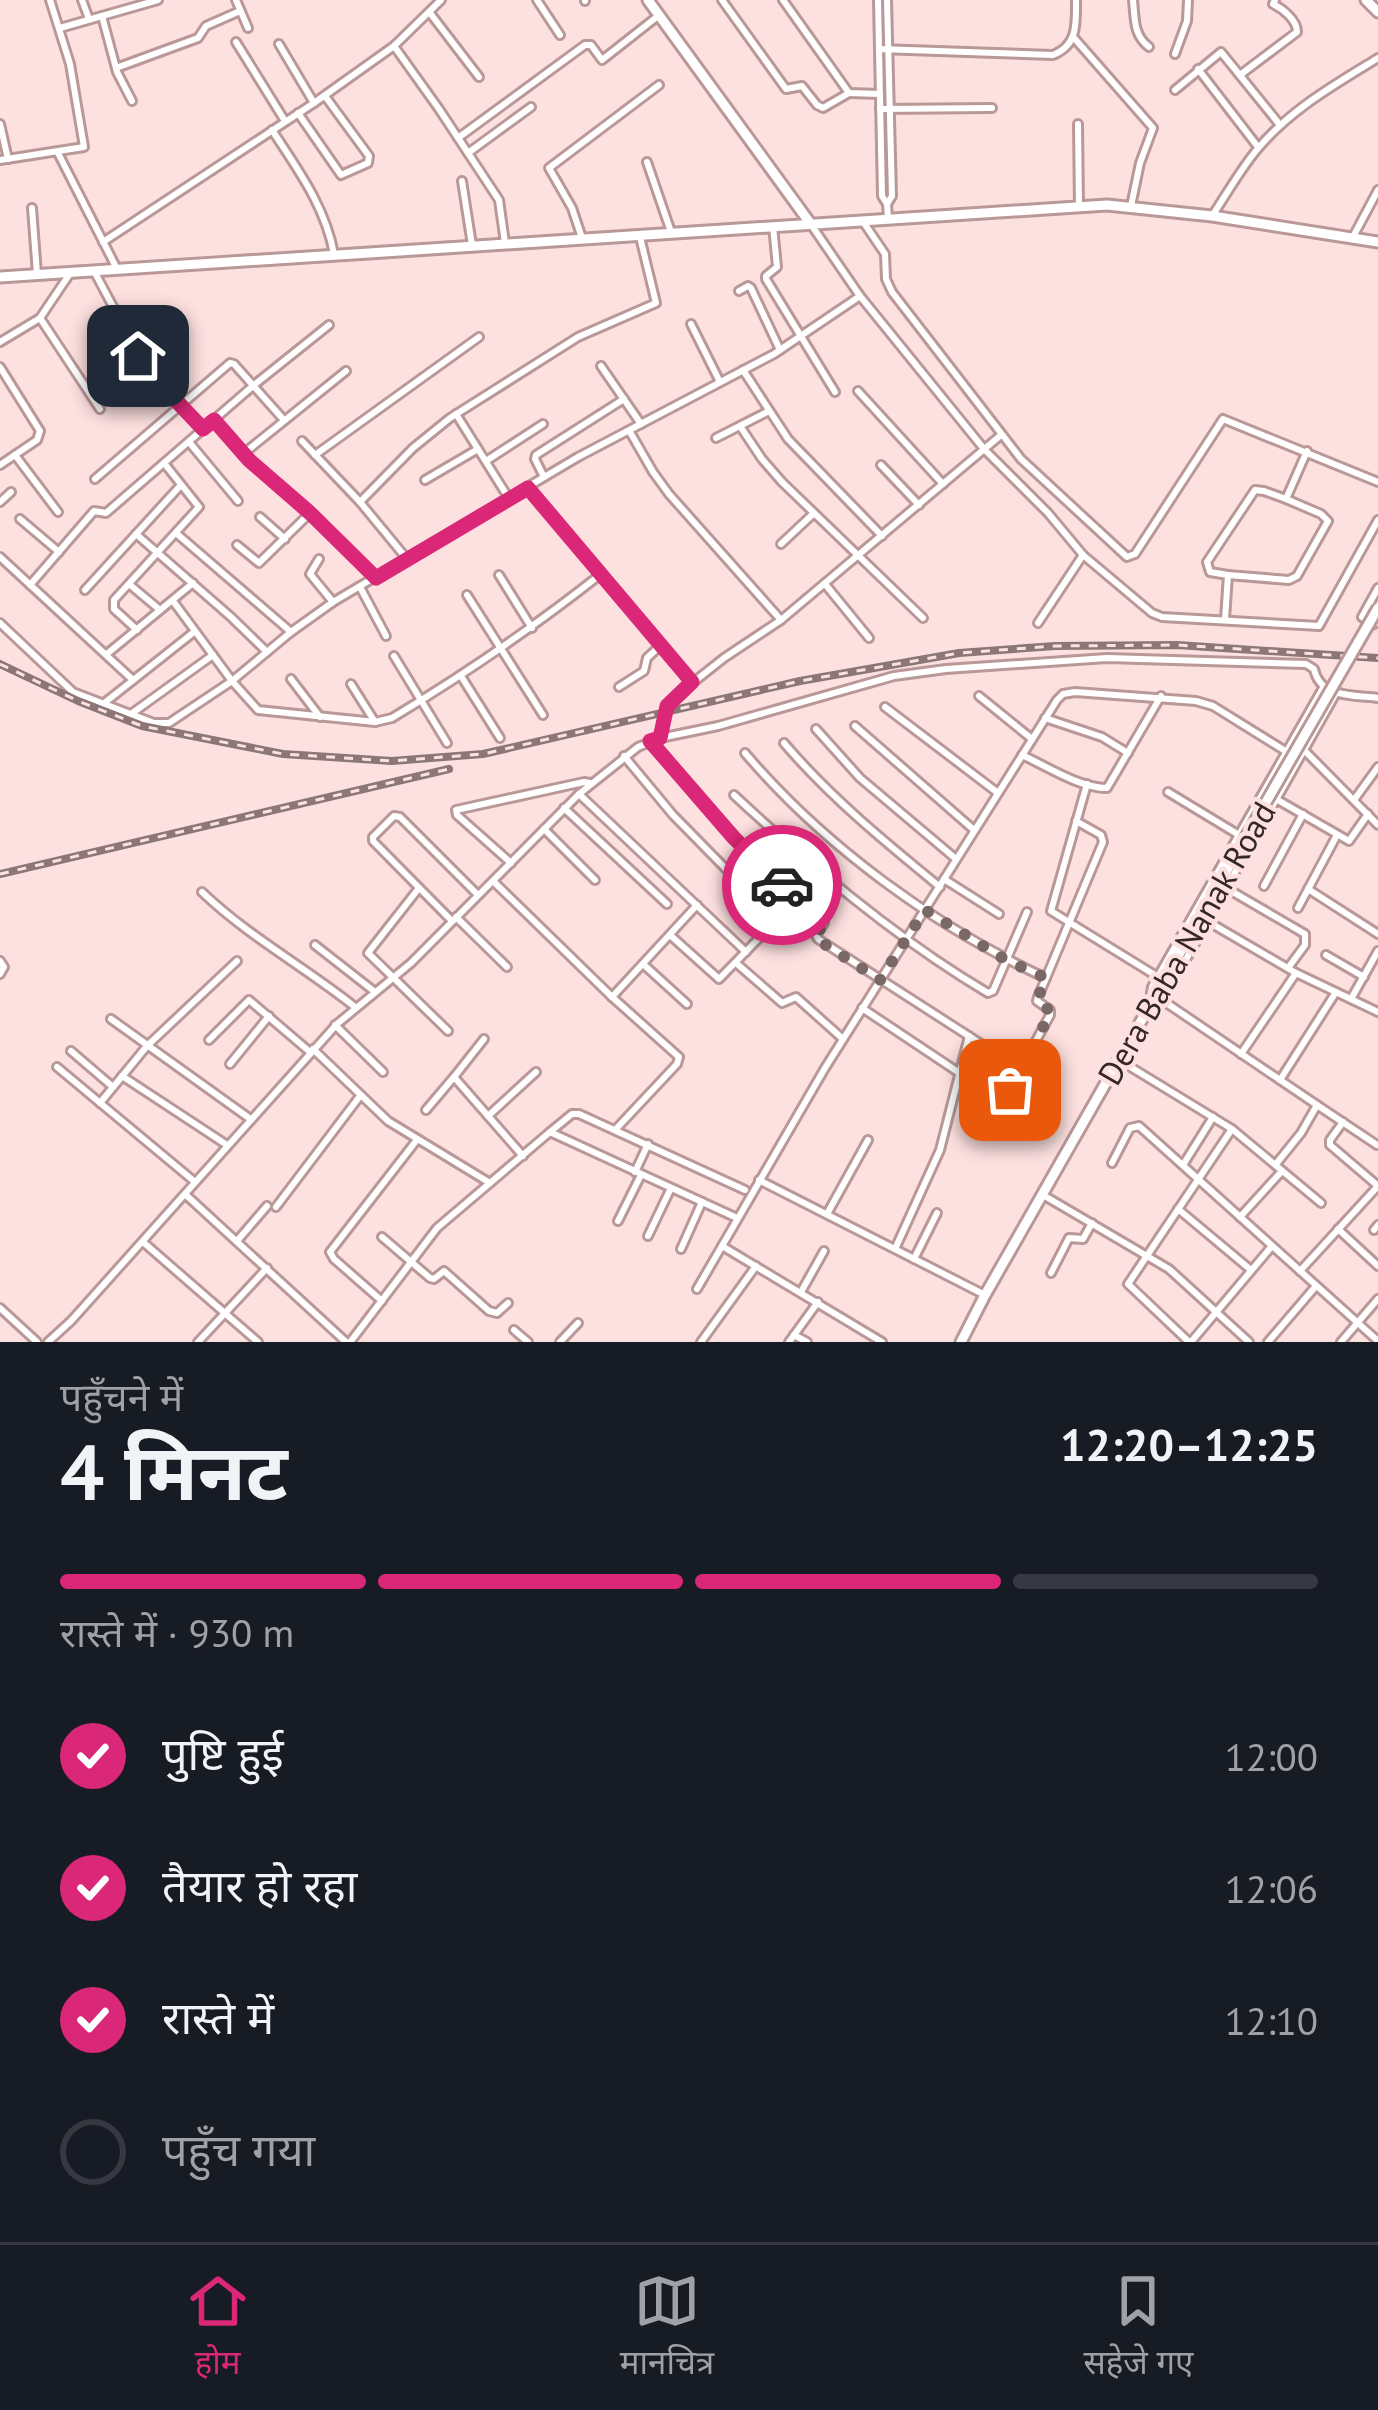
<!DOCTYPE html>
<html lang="hi">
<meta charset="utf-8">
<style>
:root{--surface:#171b24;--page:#20242c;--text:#f1f3f6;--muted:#9ea1a6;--line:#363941;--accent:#db2777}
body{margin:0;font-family:"PT Sans","Noto Sans Devanagari",sans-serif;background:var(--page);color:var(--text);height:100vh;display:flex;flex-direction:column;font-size:45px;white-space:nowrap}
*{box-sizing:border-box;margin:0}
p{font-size:39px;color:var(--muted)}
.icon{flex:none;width:66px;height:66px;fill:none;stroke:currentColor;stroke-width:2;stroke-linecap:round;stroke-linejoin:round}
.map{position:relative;height:1342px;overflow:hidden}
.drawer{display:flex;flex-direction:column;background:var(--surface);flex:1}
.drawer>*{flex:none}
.pin{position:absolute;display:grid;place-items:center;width:102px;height:102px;color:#fff;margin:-51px;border-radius:24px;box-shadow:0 6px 18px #0006}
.courier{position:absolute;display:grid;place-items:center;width:120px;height:120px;margin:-60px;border:9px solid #db2777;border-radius:50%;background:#fff;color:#222;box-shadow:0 3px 15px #0007}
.overview em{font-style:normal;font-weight:700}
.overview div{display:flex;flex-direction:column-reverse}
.overview{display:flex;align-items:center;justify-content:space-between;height:204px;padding:0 60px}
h1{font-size:78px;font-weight:700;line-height:90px}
.bar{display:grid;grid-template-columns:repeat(4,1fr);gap:18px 12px;align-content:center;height:144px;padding:0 60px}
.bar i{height:15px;border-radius:9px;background:var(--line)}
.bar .on{background:var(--accent)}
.bar p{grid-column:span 4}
ol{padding:0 60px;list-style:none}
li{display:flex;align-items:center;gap:36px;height:132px}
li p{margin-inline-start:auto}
li .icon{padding:12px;border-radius:50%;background:var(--accent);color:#fff;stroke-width:4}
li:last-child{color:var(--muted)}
li i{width:66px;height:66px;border:6px solid var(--line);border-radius:50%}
.menu{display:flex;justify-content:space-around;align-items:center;height:168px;border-top:3px solid var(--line);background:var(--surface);font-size:33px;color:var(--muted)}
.menu a{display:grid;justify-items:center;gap:6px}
.menu .on{color:var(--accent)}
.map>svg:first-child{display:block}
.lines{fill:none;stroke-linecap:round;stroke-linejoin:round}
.street-casing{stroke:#b99897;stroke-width:12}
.secondary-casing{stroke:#b99897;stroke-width:15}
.street{stroke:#fff;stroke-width:6}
.secondary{stroke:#fff;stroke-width:9}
.rail-casing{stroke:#8b7776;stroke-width:8}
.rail{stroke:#fde1e0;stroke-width:3;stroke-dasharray:9;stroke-linecap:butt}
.secondary-bridge-casing{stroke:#b99897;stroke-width:15;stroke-linecap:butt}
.secondary-bridge{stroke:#fff;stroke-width:9}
.done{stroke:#7a6867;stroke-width:12;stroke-dasharray:0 21.6}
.route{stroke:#db2777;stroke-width:15}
.labels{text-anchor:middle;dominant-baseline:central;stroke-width:9;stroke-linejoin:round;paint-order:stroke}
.street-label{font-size:33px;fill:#342726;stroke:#fde1e0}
</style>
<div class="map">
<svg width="1378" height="1342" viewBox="0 0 1378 1342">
<rect width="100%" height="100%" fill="#fde1e0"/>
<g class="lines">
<!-- street casing -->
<g class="street-casing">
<g id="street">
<polyline points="82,0 89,19"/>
<polyline points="236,0 248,28"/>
<polyline points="537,0 560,35"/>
<polyline points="585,0 585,1"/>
<polyline points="722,0 786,89 802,86 817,105 823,108 849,93"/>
<polyline points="783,0 849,93 880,94"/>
<polyline points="878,0 882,196 887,204"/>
<polyline points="887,0 892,196 887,204 888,218"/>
<path d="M1133 0C1135 18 1133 35 1149 47"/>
<polyline points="430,13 479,77"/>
<polyline points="102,16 158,0"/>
<polyline points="60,28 102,16 117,72 132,101"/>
<polyline points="1075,39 1153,128 1140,163 1131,206"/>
<polyline points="236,42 285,121"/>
<polyline points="279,44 314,103"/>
<polyline points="394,46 439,109 499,200 505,243"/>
<path d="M879 49 1053 55C1078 45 1076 24 1076 0"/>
<polyline points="1175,54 1187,21 1188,0"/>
<polyline points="116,68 198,38 206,26 240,11"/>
<polyline points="1198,69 1258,147"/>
<path d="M1240 75 1297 32C1297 20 1283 9 1273 4L1275 0"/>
<polyline points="1175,90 1221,52 1280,125"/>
<polyline points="880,109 992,108"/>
<polyline points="298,113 341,175 368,163 369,156 325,96"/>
<polyline points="0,124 8,159"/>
<polyline points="1078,124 1079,207"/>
<path d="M272 130C298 170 325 206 334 254"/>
<polyline points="458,138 585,45 591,45 602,60 658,16"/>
<polyline points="58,153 116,267"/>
<polyline points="468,153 531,107"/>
<polyline points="0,160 84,147 70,64 50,0"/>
<polyline points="647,162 671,232"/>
<polyline points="462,181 472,245"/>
<polyline points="32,208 37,274"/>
<path d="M1212 216C1226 195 1239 172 1255 152 1288 111 1334 85 1378 58"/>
<polyline points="864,223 885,254 886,279 892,292 1021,459 1127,557 1135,554 1223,419 1378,482"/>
<polyline points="773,226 777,267 766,276 766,279 835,392"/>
<polyline points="812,226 860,296 984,449 1048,513 1083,555 1152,613 1162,617 1319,626 1378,520"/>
<polyline points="1354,235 1378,190"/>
<polyline points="582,238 572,208 549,168 659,85"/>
<polyline points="103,242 314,103 394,46 441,0"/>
<polyline points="94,271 144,365 203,429"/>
<polyline points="739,291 748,286 751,288 780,350"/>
<polyline points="40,318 100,409"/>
<polyline points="691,324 720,382"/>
<polyline points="0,342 40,318 71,272"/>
<polyline points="601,366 641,424"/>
<polyline points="0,367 40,431 37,440 0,465"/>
<polyline points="743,370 788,439 882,536"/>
<polyline points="858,391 943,484"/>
<polyline points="456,414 508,497"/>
<polyline points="214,420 249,460 310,513 376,577"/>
<polyline points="740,426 762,459 782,482 923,618"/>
<polyline points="630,432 653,472 669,494 781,620"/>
<polyline points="716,438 769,411"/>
<polyline points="302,441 360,502 407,559"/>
<polyline points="189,442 238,501"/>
<polyline points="243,454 346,371"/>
<polyline points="15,455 58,512"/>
<polyline points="315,455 479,337"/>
<polyline points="486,461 543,424"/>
<polyline points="881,465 919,505"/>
<polyline points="544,477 535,459 536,455 624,399"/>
<polyline points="95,479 230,363 234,364 283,419"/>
<polyline points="425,480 478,449"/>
<polyline points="528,488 692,682"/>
<polyline points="0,502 11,492"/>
<polyline points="360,502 413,448 450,418 578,337 656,303 640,237"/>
<polyline points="260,517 285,539"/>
<polyline points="20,519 59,552"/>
<polyline points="176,533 291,632"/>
<polyline points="136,534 231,617 267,652"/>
<polyline points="781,544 814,513"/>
<polyline points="237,545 259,563 310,513"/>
<polyline points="0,557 133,680"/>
<polyline points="319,559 310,574 333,602"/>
<polyline points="499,575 532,628"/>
<polyline points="1228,575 1289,580 1297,576 1328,521 1321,514 1286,499"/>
<polyline points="129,584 160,610"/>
<polyline points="825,584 869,638"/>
<polyline points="30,585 94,511 106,513 254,385 329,325"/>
<polyline points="360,587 386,636"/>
<polyline points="1378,588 1362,617 1372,625 1378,622"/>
<polyline points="85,590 180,486"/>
<polyline points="467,595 543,715"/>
<path d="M173 601 232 681 258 710 375 722 392 718C465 674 534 627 601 574"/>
<polyline points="1225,619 1228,575 1210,572 1207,562 1255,490 1264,491 1286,499 1307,451"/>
<polyline points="0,623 73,692 154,723 169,723 232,681 291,632 333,602 578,457 774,354 860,296"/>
<polyline points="1038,623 1083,555"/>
<polyline points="137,630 114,609 114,600 199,507 164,463"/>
<polyline points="108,653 193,583"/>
<polyline points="394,656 447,743"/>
<polyline points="461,676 500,738"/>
<polyline points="291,679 320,717"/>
<polyline points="351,684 375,722"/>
<polyline points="619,687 644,671 647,658 661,645"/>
<polyline points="979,696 1032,739"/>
<polyline points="103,704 194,632"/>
<polyline points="885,707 998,793"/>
<polyline points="131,714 213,655"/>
<polyline points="1045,718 1102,737 1128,753"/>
<polyline points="855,726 974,830"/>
<polyline points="816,729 860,778 956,859"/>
<polyline points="660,738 667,707 676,696 724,658 781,620 1001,435"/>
<path d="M649 741C704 804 757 866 822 918L824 923 816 935 818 939 1006 1060"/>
<path d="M784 743C830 797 885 842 940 887"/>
<polyline points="1301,747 1378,825"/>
<path d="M745 753C824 846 935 927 1046 978"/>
<path d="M1022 755C1048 767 1080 788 1107 788L1161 696"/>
<polyline points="624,756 673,815 726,869"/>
<polyline points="1087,784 1051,911 1158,977"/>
<polyline points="1168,792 1239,835"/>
<polyline points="579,794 746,952"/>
<path d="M734 795C809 865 900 941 988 993L993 991 1027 912"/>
<polyline points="1276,799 1349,841 1368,814"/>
<polyline points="1354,800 1378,767"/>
<polyline points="564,808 667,904"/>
<polyline points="544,829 595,880"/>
<polyline points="511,863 457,815 456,810 584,782 590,783"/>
<polyline points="944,879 999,914"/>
<polyline points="493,881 612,997 679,1057 677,1064 616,1129"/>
<polyline points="1264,886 1303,814"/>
<polyline points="419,888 368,953 448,1031"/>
<polyline points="1226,888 1305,934 1305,945 1288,968"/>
<polyline points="1308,889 1378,934"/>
<path d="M202 892C249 937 305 967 355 1007"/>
<polyline points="1298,908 1337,835"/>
<polyline points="456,917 507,967"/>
<polyline points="452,921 373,841 373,837 394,816 400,817 478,895"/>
<polyline points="1207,921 1296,973 1378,1012"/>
<polyline points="670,935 719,979 764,933"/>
<polyline points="315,945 375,992"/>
<polyline points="1326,955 1364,977"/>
<polyline points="0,961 4,967 0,974"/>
<polyline points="736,963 782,1003 796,997 843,1039"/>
<polyline points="643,964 687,1004"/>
<polyline points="612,997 697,905"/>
<polyline points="1351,999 1378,951"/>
<polyline points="1162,1000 1317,1105 1301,1133 1276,1164"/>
<polyline points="1149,1005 1152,987 1323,688"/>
<polyline points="1152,1007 1166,995 1336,693"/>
<polyline points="862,1008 958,1072"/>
<polyline points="111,1019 249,1118"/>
<polyline points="335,1025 383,1072"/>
<polyline points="484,1039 454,1077 523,1156"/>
<polyline points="209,1040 249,1000 310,1052"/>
<polyline points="313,1049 388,1121 490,1183"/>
<polyline points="71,1051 113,1087"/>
<polyline points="1241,1054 1296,973"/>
<polyline points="1119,1060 1232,1129 1321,1203"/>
<polyline points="230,1064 269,1016"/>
<polyline points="57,1067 195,1182"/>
<polyline points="122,1076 227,1145"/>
<polyline points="1280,1080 1336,992"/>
<polyline points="100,1103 147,1046 237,961"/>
<polyline points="1317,1105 1377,1145"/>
<polyline points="426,1110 454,1077"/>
<polyline points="998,1111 1050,1015 1050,1010 1037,1001 1038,997 1103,842 1101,835 1076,821"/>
<polyline points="488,1116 536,1072"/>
<polyline points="1343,1122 1330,1140 1330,1145 1378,1186"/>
<polyline points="550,1132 572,1114 579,1114 745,1190"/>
<polyline points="1112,1163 1130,1128 1139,1126 1378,1341"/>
<polyline points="1183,1165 1213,1117"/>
<polyline points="635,1172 648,1144"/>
<polyline points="759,1180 985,1295"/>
<polyline points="186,1195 346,1342"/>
<polyline points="1043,1195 1169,1269 1249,1342"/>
<polyline points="276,1207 360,1096"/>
<polyline points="1178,1209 1251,1270"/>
<polyline points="827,1214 868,1140"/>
<polyline points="1240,1217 1282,1171"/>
<polyline points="618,1221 641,1175"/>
<polyline points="1338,1229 1378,1266"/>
<polyline points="1374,1230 1378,1225"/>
<polyline points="648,1236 671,1188"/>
<polyline points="382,1237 430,1278 434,1279 444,1271 489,1311 497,1313 508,1303"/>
<polyline points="237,1241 267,1206"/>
<polyline points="143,1242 258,1342"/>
<polyline points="681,1249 702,1202"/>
<polyline points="895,1249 940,1150 969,1036"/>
<polyline points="914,1259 937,1213"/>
<polyline points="1300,1271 1378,1186"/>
<polyline points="1051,1273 1069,1238 1083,1239 1092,1223"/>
<polyline points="697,1289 722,1246"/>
<polyline points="801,1292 824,1251"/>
<polyline points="382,1301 334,1259 330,1252 416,1141"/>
<polyline points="0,1308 37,1342"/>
<polyline points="514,1330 528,1342"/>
<polyline points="794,1335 807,1342"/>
<polyline points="351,1341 437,1228 550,1132 737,1218"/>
<path d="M48 1342 71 1321 337 1024 411 963 579 794 638 747 660 738 718 726 894 676 946 669 1107 658 1306 664 1314 669C1320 698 1353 695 1378 698"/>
<polyline points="198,1342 267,1268"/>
<polyline points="560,1342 578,1323"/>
<polyline points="701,1342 756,1266"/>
<polyline points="789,1342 818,1302"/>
<polyline points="882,1342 722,1246 825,1068 1057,700 1063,694 1075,692 1196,701 1213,706 1287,752"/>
<polyline points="1189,1342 1128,1284 1232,1129"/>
<polyline points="1191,1342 1272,1246"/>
<polyline points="1268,1342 1316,1286"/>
<polyline points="1341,1342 1378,1299"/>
</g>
</g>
<!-- secondary casing -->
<g class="secondary-casing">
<g id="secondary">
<polyline points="648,0 810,223"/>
<polyline points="1366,0 1378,12"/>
<polyline points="0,277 1107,205 1212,216 1378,242"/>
<polyline points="961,1342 985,1295 1243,842"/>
</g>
</g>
<!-- street -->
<use href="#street" class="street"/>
<!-- secondary -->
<use href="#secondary" class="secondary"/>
<!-- rail casing -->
<g class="rail-casing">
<g id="rail">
<polyline points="0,664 78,701 142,726 283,754 392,761 483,754 800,681 959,653 1055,646 1177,645 1378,658"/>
<polyline points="0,874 449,769"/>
</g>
</g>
<!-- rail -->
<use href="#rail" class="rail"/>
<!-- secondary-bridge casing -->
<g class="secondary-bridge-casing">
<polyline id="secondary-bridge" points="1243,842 1378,608"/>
</g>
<!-- secondary-bridge -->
<use href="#secondary-bridge" class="secondary-bridge"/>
</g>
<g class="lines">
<!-- done -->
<polyline class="done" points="782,885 822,918 824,923 816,935 818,940 880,980 925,910 1006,960 1046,978 1037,1000 1051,1012 1010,1090"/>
<!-- route -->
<polyline class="route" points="138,356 152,375 203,429 214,420 249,460 310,513 376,578 528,488 692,682 667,706 660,738 650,741 734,838 782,885"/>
</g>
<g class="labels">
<!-- street labels -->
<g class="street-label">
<text transform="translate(1186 943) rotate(-60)">Dera Baba Nanak Road</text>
</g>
</g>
</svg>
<div class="pin" style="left:1010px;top:1090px;background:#ea580c"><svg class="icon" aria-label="bag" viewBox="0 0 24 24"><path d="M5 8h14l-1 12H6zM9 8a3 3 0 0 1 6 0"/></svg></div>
<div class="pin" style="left:138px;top:356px;background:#1f2937"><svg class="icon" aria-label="home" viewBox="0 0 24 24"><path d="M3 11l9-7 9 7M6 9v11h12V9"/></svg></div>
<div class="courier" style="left:782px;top:885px"><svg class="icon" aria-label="car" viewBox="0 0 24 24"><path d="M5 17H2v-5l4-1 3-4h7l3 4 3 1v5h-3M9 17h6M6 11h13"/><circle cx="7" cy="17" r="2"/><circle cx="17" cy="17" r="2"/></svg></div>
</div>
<section class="drawer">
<div class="overview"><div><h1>4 मिनट</h1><p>पहुँचने में</p></div><em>12:20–12:25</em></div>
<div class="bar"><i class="on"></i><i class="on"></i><i class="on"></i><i></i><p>रास्ते में · 930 m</p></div>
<ol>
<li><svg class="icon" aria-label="check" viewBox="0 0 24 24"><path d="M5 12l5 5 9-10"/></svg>पुष्टि हुई<p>12:00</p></li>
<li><svg class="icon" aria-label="check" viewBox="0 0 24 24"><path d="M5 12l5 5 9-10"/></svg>तैयार हो रहा<p>12:06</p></li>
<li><svg class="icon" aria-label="check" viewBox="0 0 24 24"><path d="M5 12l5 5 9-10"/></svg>रास्ते में<p>12:10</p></li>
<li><i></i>पहुँच गया</li>
</ol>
</section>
<nav class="menu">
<a class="on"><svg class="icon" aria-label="home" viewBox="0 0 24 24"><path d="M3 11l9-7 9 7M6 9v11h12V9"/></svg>होम</a>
<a><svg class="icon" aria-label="map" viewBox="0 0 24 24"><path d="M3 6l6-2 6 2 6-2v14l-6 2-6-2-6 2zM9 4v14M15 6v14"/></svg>मानचित्र</a>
<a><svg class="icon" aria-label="saved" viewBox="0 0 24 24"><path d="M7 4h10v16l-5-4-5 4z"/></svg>सहेजे गए</a>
</nav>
